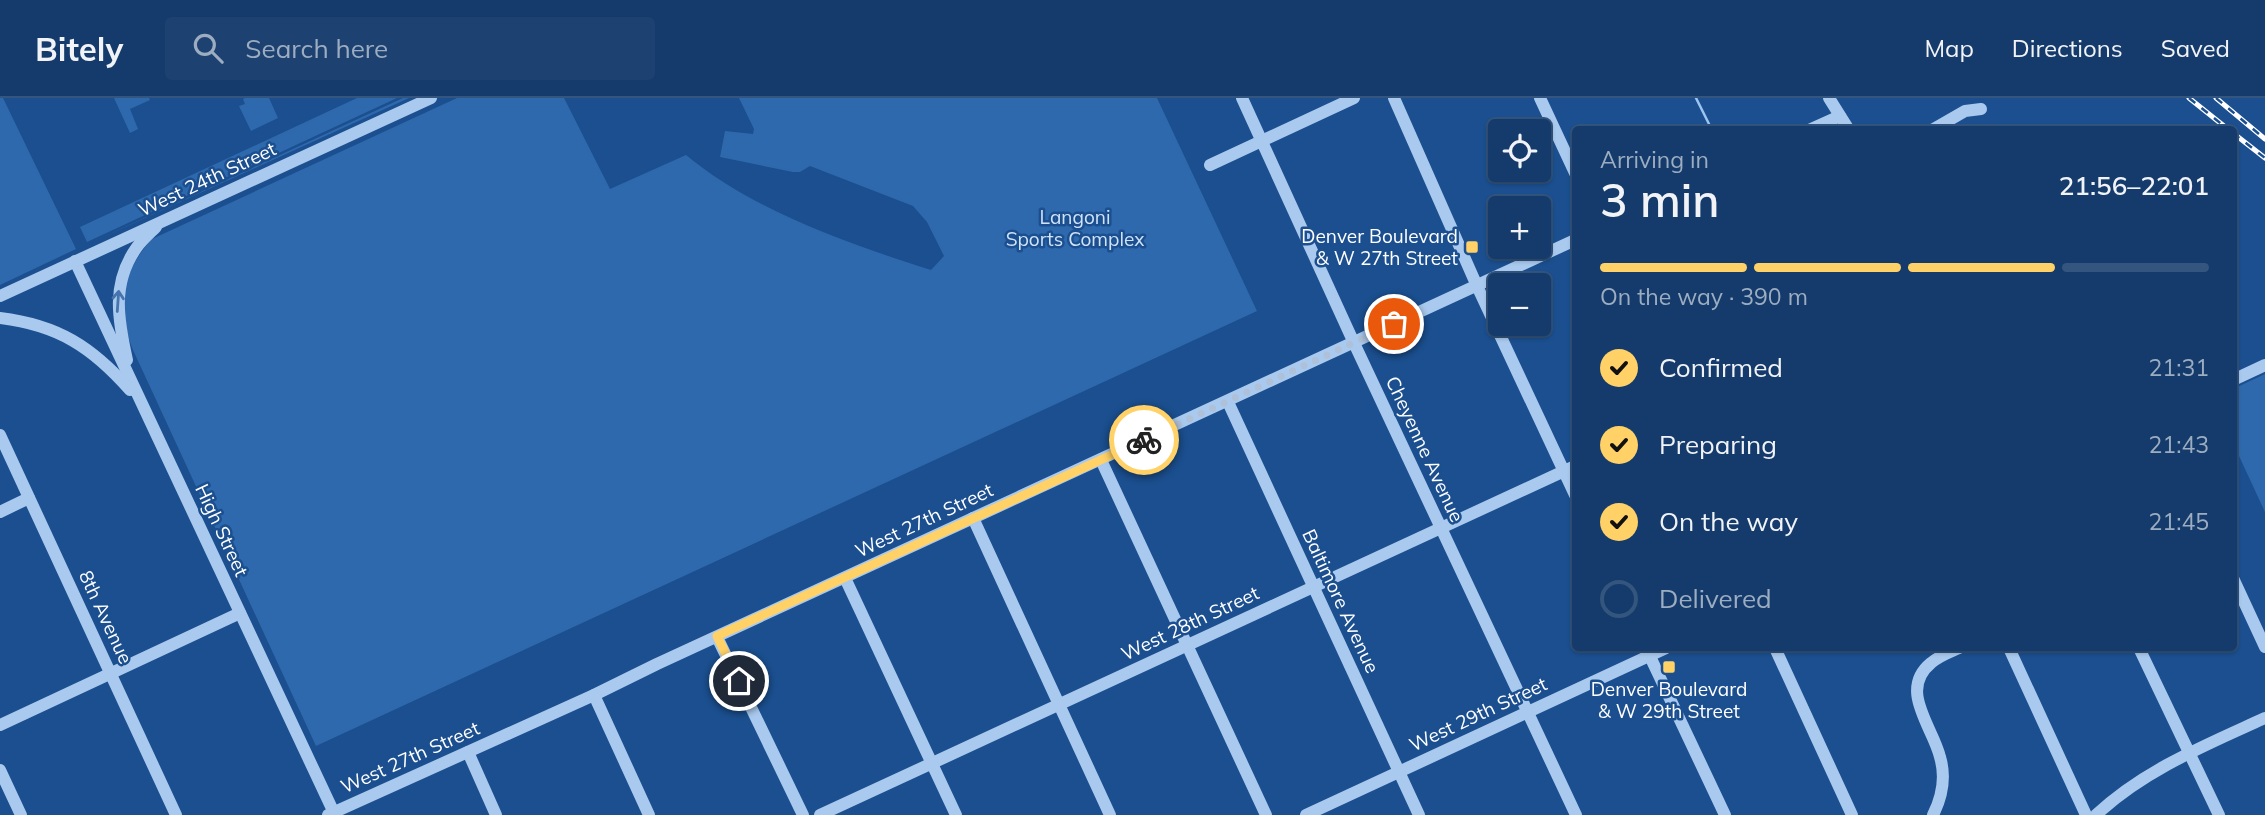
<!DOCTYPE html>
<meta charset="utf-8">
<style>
:root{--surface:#143b6b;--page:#1d4271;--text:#f1f3f6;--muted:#9dadc1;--line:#33557e;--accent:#ffd166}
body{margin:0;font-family:Mulish,sans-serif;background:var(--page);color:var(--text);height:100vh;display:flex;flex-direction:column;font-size:26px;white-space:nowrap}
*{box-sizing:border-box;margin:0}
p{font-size:23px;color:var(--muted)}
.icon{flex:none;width:38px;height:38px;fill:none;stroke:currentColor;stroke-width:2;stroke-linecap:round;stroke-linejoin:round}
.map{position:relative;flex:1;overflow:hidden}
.details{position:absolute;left:1572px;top:28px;width:665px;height:525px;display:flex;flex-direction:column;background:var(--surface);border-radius:7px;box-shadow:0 2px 5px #0004,0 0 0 2px var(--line)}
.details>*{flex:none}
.tools{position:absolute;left:1488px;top:21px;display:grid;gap:14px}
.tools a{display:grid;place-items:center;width:63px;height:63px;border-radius:7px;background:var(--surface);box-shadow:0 2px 5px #0004,0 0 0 2px var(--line);font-size:35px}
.pin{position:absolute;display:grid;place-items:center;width:60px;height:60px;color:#fff;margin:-30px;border:4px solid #fff;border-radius:50%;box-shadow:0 2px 7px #0007}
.courier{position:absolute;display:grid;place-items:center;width:70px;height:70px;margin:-35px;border:5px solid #ffd166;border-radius:50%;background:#fff;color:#222;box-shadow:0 2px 9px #0007}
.overview em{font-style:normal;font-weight:600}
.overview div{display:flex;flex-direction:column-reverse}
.overview{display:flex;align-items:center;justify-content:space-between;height:119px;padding:0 28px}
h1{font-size:46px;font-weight:600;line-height:52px}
.bar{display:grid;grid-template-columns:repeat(4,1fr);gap:10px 7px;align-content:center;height:84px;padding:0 28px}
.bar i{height:9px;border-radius:5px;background:var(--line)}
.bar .active{background:var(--accent)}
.bar p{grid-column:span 4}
ol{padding:0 28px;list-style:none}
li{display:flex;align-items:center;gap:21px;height:77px}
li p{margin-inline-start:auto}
li .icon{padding:7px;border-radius:50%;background:var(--accent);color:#111;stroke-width:4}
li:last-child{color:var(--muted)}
li i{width:38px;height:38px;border:4px solid var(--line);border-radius:50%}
header{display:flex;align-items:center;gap:42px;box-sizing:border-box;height:98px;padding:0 35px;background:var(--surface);border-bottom:2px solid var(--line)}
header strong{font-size:33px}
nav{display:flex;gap:38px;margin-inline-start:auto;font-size:24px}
.search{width:490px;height:63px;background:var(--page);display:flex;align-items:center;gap:18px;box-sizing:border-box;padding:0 24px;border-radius:7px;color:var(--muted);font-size:26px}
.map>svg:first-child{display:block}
.green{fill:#2e69ad}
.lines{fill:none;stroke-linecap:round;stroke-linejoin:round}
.stream{stroke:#9cc4f0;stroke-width:2.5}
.minor{stroke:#a9c9ee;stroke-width:12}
.rail-casing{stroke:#fff;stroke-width:5}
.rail{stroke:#1b4f8f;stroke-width:2.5;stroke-dasharray:8;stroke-linecap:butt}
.oneway{stroke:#4674ac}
.done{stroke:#afc1d8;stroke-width:7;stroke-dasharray:0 12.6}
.route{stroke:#ffd166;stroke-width:9}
.poi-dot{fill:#ffd166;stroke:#1b4f8f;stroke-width:2.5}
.labels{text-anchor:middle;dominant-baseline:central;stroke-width:5;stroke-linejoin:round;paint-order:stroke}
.street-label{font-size:19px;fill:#fff;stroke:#1b4f8f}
.park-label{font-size:19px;fill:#cfe3fa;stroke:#1b4f8f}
.poi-label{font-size:19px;fill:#fff;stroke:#1b4f8f;text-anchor:end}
</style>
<header>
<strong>Bitely</strong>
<div class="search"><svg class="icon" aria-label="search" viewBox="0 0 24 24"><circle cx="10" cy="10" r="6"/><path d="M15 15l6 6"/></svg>Search here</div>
<nav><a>Map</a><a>Directions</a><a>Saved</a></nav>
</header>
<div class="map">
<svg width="2265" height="717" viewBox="0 0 2265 717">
<rect width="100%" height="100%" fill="#1b4f8f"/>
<!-- green -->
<g class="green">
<polygon points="0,0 3,0 76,151 0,187"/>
<polygon points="114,0 149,0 150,2 130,11 138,31 130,35"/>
<polygon points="245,0 269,0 278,20 251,33 239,8 245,6 243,1"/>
<polygon points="357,0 397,0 87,144 80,129"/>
<polygon points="403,0 409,0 88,146"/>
<path d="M457 0H564L610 91 686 57C752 112 849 146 931 172L944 158 927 124 913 108 810 68 800 74H793L720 59 725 33 753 36 754 31 739 0H1157L1257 213 316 648 133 252C116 209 121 175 152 141Z"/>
<polygon points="2265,276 2265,414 2233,345 2233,291"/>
</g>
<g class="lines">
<!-- stream -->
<polyline class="stream" points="1696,0 1712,32"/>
<!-- minor -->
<g class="minor">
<polyline points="1242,0 1354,245 1576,717"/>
<polyline points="1394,0 1477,188 1575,397"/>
<polyline points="1540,0 1575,75"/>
<polyline points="1829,0 1849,32"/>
<polyline points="1809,32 1840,18"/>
<polyline points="1932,32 1965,13 1981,11"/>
<polyline points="1210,67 1354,0"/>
<polyline points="75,163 335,717"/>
<polyline points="0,198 431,0"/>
<path d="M0 220C58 227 92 249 130 292"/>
<path d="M127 262C118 222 111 185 137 149 142 142 150 135 156 129"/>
<polyline points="2233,282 2265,267"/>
<polyline points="1228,304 1419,717"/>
<polyline points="0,337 176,717"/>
<polyline points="1101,362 1266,717"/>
<polyline points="0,414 29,400"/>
<polyline points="973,420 1110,717"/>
<polyline points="845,480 956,717"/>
<polyline points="2233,480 2265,549"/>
<polyline points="717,539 803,717"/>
<polyline points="1646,550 1725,717"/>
<polyline points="1775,550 1852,717"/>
<polyline points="2009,550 2086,717"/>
<polyline points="2139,550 2219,717"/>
<polyline points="594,597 649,717"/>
<polyline points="0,627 240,515"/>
<polyline points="468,654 496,717"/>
<polyline points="0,672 21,717"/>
<polyline points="328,717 594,597 657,566 1575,142"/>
<polyline points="820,717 1575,368"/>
<polyline points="1306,717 1666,550"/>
<path d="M1933 717C1942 699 1946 679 1940 659 1933 629 1898 592 1931 565 1939 558 1950 554 1959 550"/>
<path d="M2096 717C2144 672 2206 647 2265 620"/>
</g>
<!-- rail casing -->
<g class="rail-casing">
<g id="rail">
<polyline points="2189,0 2229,32"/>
<polyline points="2216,0 2265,41"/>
<polyline points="2233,35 2265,60"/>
</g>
</g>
<!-- rail -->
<use href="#rail" class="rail"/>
</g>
<!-- one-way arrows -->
<defs><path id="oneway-shaft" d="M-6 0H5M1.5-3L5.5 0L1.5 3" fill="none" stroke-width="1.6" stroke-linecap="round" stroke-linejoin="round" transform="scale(1.75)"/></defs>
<use class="oneway" href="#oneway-shaft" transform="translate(118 203) rotate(-86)"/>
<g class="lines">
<!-- done -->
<polyline class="done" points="1144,342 1394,226"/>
<!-- route -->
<polyline class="route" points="739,583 717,538 1144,342"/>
</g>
<!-- markers -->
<g class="poi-dot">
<rect x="1465" y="142" width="14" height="14" rx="3.5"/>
<rect x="1662" y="562" width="14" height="14" rx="3.5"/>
</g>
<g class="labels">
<!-- street labels -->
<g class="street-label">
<text transform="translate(207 81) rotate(-25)">West 24th Street</text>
<text transform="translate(1425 351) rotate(65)">Cheyenne Avenue</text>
<text transform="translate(924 422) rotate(-25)">West 27th Street</text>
<text transform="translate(222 432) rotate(65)">High Street</text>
<text transform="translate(1341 503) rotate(65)">Baltimore Avenue</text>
<text transform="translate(106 519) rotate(65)">8th Avenue</text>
<text transform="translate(1190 525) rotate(-25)">West 28th Street</text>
<text transform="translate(1478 616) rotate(-25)">West 29th Street</text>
<text transform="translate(410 659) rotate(-24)">West 27th Street</text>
</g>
<!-- park labels -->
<g class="park-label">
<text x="1075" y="119">Langoni<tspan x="1075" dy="22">Sports Complex</tspan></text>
</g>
<!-- poi labels -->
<g class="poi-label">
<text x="1458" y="138">Denver Boulevard<tspan x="1458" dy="22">&amp; W 27th Street</tspan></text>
<text x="1669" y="591" text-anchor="middle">Denver Boulevard<tspan x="1669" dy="22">&amp; W 29th Street</tspan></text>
</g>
</g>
</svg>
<div class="tools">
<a><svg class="icon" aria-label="locate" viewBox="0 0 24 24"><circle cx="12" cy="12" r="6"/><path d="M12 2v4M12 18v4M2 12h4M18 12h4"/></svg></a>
<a>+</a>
<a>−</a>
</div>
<div class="pin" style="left:1394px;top:226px;background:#ea580c"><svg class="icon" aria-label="bag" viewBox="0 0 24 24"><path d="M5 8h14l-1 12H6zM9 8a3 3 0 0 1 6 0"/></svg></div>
<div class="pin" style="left:739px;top:583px;background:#1f2937"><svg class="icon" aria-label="home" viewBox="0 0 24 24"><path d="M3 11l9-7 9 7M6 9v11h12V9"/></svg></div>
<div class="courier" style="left:1144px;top:342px"><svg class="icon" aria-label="bike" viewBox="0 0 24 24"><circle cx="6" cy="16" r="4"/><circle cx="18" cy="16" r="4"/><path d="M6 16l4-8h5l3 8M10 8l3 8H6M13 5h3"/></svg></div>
<section class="details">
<div class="overview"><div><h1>3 min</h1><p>Arriving in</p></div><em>21:56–22:01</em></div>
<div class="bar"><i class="active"></i><i class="active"></i><i class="active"></i><i></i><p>On the way · 390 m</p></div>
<ol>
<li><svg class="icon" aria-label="check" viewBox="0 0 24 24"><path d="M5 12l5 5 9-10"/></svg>Confirmed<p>21:31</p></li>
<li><svg class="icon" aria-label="check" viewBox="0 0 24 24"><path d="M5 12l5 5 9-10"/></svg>Preparing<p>21:43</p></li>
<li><svg class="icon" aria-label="check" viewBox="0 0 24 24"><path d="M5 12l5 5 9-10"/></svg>On the way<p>21:45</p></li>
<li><i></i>Delivered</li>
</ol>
</section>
</div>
